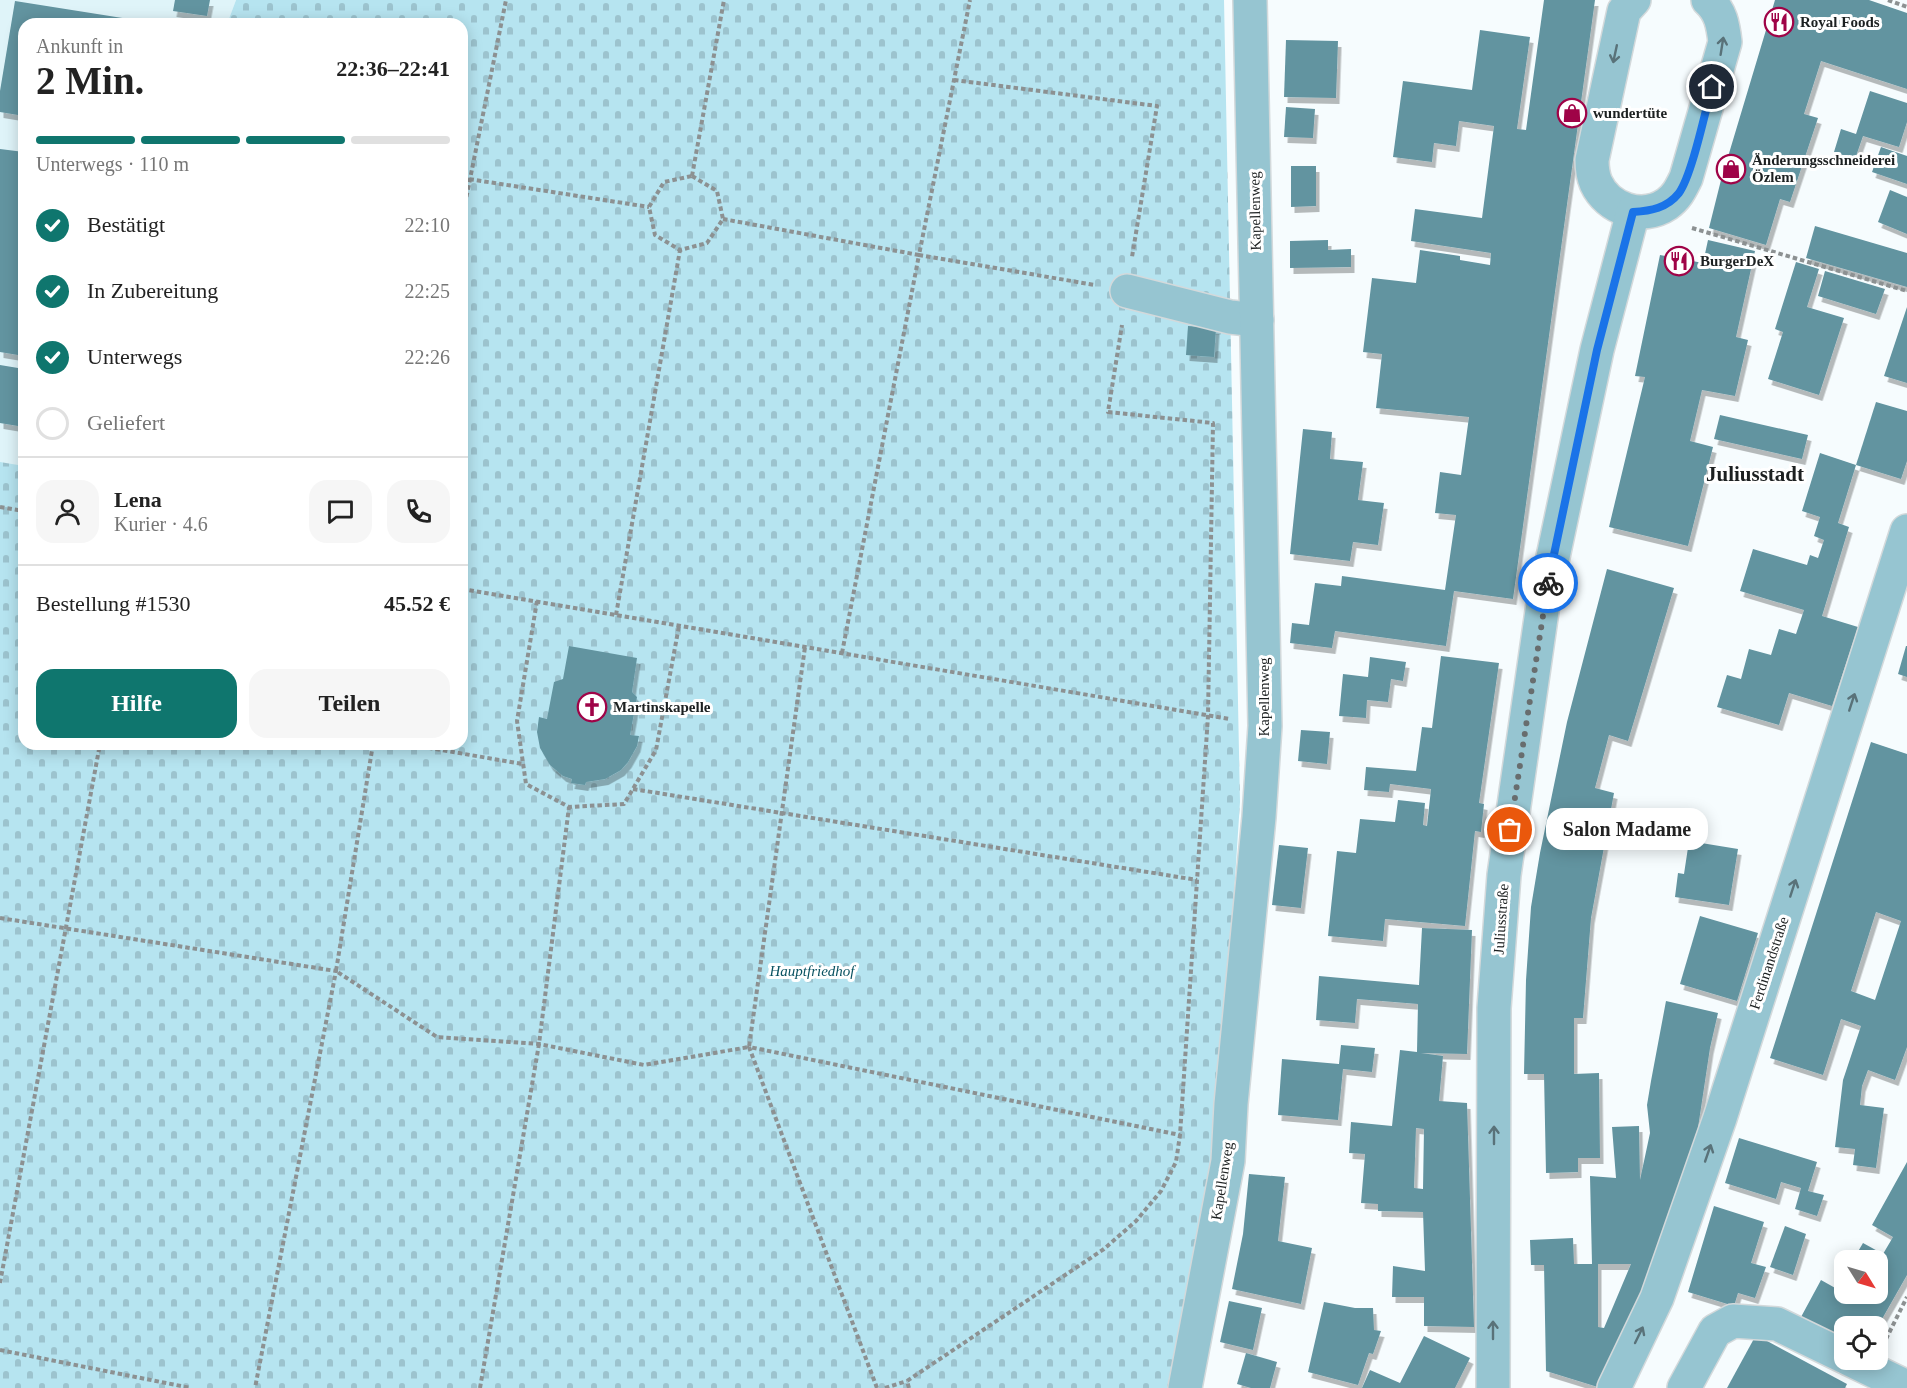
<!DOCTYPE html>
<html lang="de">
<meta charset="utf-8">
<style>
:root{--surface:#fff;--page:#f6f6f6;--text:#222;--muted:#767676;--line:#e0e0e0;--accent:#0f766e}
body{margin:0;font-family:Georgia,serif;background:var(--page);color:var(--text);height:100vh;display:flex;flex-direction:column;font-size:22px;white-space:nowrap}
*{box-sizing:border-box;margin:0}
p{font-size:20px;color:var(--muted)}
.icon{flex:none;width:33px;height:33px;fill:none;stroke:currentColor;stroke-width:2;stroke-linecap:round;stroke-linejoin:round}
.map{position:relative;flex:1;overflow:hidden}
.side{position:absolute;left:18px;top:18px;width:450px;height:732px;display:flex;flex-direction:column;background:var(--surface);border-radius:18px;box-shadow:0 3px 15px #0003}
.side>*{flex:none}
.needle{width:39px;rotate:127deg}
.tools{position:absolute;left:1834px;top:1250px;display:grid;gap:12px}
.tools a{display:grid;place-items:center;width:54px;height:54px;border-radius:12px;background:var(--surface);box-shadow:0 3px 15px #0003;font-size:30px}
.pin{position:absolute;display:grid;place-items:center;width:51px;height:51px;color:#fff;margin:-26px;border:3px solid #fff;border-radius:50%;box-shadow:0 2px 6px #0007}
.courier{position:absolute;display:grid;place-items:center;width:60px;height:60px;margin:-30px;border:4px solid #1a73e8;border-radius:50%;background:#fff;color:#222;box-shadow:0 2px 8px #0007}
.bubble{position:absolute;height:42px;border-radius:18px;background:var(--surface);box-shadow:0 3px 15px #0003;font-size:20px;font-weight:600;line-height:42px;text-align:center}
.summary em{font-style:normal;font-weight:600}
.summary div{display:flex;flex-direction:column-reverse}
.summary{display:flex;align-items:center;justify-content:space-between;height:102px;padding:0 18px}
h1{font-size:39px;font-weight:600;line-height:45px}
.bar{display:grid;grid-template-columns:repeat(4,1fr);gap:9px 6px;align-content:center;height:72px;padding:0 18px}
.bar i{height:8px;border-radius:4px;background:var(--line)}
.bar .on{background:var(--accent)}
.bar p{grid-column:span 4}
.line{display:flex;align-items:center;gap:15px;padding:0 18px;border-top:2px solid var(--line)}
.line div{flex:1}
.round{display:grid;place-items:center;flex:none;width:63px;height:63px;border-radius:18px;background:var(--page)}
ol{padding:0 18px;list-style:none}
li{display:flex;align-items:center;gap:18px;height:66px}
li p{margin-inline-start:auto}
li .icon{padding:6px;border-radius:50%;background:var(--accent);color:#fff;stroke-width:4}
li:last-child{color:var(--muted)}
li i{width:33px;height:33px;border:3px solid var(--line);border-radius:50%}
.primary-button{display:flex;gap:12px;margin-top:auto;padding:12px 18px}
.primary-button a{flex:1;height:69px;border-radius:18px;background:var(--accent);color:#fff;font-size:24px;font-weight:600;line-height:69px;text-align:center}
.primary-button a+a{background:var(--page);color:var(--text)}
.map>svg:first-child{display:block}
.built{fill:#dff4f9}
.cemetery{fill:url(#cemetery-stones)}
.building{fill:#6294a0;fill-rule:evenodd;filter:url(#shadow)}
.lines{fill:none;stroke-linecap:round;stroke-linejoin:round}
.minor-casing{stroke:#d3d9db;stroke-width:36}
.path{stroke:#8c9192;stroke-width:4;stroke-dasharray:4.5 3;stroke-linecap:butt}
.minor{stroke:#96c5d1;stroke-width:33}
.oneway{stroke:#597279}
.done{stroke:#686d6e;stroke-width:6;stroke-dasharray:0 10.8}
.route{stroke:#1a73e8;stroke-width:8}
.labels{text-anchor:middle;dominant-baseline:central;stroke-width:6;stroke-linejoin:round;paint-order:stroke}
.poi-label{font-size:15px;font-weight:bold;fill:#1c2021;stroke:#fff;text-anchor:start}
.street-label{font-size:15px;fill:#1c2021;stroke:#fff}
.park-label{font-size:15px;font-style:italic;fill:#095261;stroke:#fff}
.district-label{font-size:21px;font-weight:bold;fill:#1c2021;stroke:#fff}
</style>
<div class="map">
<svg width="1907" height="1388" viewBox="0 0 1907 1388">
<defs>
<pattern id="cemetery-stones" width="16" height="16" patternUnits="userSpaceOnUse" patternTransform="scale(1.5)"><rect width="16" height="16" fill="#b6e4f0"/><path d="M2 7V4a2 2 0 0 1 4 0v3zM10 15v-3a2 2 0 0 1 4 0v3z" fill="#9cc3ce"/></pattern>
<filter id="shadow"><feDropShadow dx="3.5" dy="6" stdDeviation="0" flood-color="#0004"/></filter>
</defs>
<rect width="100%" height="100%" fill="#f6fcfe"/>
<!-- built -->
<polygon class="built" points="0,0 236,0 227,24 24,24 24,467 0,463"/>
<!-- cemetery -->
<polygon class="cemetery" points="236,0 1224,0 1240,802 1217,1156 1173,1388 0,1388 0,462 24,466 24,744 462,744 462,24 227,24"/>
<!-- building -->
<g class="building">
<polygon points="175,0 210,0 207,16 173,11"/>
<polygon points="1544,0 1595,0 1513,599 1454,591 1446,646 1335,631 1332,648 1290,643 1292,623 1309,625 1315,583 1341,586 1342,576 1445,590 1456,515 1435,513 1440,472 1461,475 1469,417 1376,408 1382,354 1363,352 1372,278 1416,283 1420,250 1460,256 1460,260 1490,265 1491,253 1411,241 1415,209 1482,218 1494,126 1459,121 1456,146 1434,143 1432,162 1393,157 1403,81 1472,90 1480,30 1530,37 1517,129 1526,130"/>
<polygon points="1775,0 1869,0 1907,13 1907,89 1821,61 1804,114 1818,118 1790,202 1780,199 1766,245 1709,228 1721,180"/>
<polygon points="15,1 135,20 135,24 24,24 24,116 0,112 0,91"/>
<polygon points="1286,40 1338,41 1336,98 1284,97"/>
<polygon points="1870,91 1907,103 1907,122 1899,147 1863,136 1855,159 1834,152 1841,129 1856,134"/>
<polygon points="1286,107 1315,109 1313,138 1284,137"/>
<polygon points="1881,147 1907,156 1907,184 1872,172"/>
<polygon points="0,149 24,152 24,356 0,352"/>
<polygon points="1291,166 1316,166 1316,206 1291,207"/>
<polygon points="1890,190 1907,197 1907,234 1878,222"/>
<polygon points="1815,226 1907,253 1907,287 1806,258"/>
<polygon points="1328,240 1328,250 1351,249 1351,267 1290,268 1290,241"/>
<polygon points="1708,240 1755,251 1736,337 1748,340 1735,396 1702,390 1690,441 1713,447 1688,546 1609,527 1645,377 1635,376 1660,255 1703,263"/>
<polygon points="1796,262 1819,269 1807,307 1844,318 1819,395 1768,379 1783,332 1775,329"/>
<polygon points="1825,271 1885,289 1876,314 1818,296"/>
<polygon points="1907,307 1907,383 1884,376"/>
<polygon points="1188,326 1216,328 1214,357 1186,355"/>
<polygon points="0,365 24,369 24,427 0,423"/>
<polygon points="1876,402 1907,411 1907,461 1901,479 1856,465"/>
<polygon points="1720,415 1808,435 1802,459 1714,439"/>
<polygon points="1303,429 1332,432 1330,459 1363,462 1358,500 1384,503 1378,545 1353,542 1350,561 1290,554"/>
<polygon points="1820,453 1856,465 1838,523 1849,527 1822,616 1858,627 1832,706 1789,693 1779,725 1717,707 1727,675 1741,679 1749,649 1771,655 1779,629 1796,634 1804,610 1740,591 1753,549 1807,565 1810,555 1818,558 1824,540 1814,536 1820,517 1802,511"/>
<polygon points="1607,569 1674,588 1628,741 1609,735 1595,788 1614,793 1591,918 1583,1018 1574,1018 1574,1074 1599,1073 1600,1158 1578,1158 1578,1172 1546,1173 1544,1074 1524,1074 1526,980 1531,907 1540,853 1567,722"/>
<polygon points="569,646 637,658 632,692 637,697 630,735 639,736 637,746 628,762 621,770 605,779 586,782 585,785 571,783 572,779 563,776 550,765 540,748 537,732 539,717 547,719 554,682 563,679"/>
<polygon points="1906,646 1907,646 1907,677 1898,674"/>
<polygon points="1441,656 1499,663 1479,803 1484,804 1481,832 1475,831 1465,926 1385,919 1383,941 1328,936 1337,851 1356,853 1360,819 1395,822 1398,800 1425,803 1423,825 1427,826 1431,789 1390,784 1389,792 1364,790 1366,767 1416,771 1422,727 1432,728"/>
<polygon points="1370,657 1406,662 1403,681 1391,679 1388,702 1367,700 1366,718 1339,716 1343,674 1368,677"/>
<polygon points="1301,730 1330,732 1327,764 1298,761"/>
<path d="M1871 742 1907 754V1047L1895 1080 1868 1070 1862 1086 1860 1105 1884 1108 1876 1168 1853 1165 1855 1149 1835 1147 1843 1080 1861 1026 1841 1019 1823 1075 1770 1058ZM1876 912 1901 921 1875 1000 1851 991Z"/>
<polygon points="1689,841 1738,849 1729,905 1675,897 1678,873 1684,874"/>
<polygon points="1279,845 1308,848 1301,908 1272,905"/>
<polygon points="1700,916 1758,933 1737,1001 1680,984"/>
<path d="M1422 928 1472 930 1467 1054 1421 1053 1443 1056 1439 1101 1467 1103 1474 1327 1424 1326V1297H1392L1393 1266 1425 1271 1423 1212 1378 1211V1204L1361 1203 1365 1154 1349 1153 1351 1122 1392 1126 1400 1050 1417 1052 1418 1004 1357 999 1355 1023 1316 1020 1319 976 1419 985ZM1416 1128 1424 1129 1423 1189 1414 1188Z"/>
<path d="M1666 1001 1718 1013 1710 1048 1696 1141 1649 1295 1601 1388 1546 1371 1544 1265H1531L1530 1240 1573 1238 1574 1264H1592L1590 1176 1616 1178 1612 1127 1639 1126 1640 1180 1650 1133 1647 1105 1651 1081ZM1598 1264H1631L1604 1328 1598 1327Z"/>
<polygon points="1341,1045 1375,1048 1372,1072 1343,1069 1338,1120 1278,1115 1282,1059 1339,1064"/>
<polygon points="1739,1138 1817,1162 1808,1191 1824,1195 1817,1216 1795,1209 1801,1188 1781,1182 1776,1199 1725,1183"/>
<polygon points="1907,1162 1907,1275 1878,1326 1845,1326 1845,1342 1801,1317 1821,1280 1837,1289 1845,1274 1845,1293 1878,1293 1878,1260 1853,1260 1863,1243 1883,1254 1893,1237 1872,1225"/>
<polygon points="1249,1174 1285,1177 1278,1241 1312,1248 1301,1304 1232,1289 1243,1234"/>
<polygon points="1714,1206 1764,1222 1751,1263 1766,1267 1755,1298 1738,1293 1734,1306 1688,1292"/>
<polygon points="1785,1226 1806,1234 1793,1275 1770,1267"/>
<polygon points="1229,1301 1262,1308 1253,1350 1220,1342"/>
<polygon points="1324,1302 1355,1308 1373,1308 1374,1330 1381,1331 1373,1354 1369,1353 1358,1385 1308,1372"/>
<polygon points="1756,1335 1847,1384 1845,1388 1727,1388"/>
<polygon points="1424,1336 1470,1358 1455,1388 1362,1388 1370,1370 1400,1383"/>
<polygon points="1246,1353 1277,1362 1270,1388 1251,1388 1237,1384"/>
</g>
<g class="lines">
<!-- minor casing -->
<g class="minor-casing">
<g id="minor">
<path d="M1634 0 1624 11 1592 160C1592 167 1593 176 1596 183 1608 209 1642 221 1667 204 1677 197 1681 188 1686 178L1725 42C1723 25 1721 12 1708 0"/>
<polyline points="1127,291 1230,317 1257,320"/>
<polyline points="1849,1359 1907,1387"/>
<polyline points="1185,1388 1228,1161 1231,1104 1259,817 1265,726 1250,0"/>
<polyline points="1493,1388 1494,1008 1504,875 1543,604 1597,350 1633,212"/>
<polyline points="1614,1388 1657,1298 1720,1118 1907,531"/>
<polyline points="1684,1388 1715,1331 1733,1321 1777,1324 1845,1357"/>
</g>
</g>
<!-- path -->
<g class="path">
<polyline points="1888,0 1907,7"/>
<polyline points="954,80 1157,106 1132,257"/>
<polygon points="692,176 717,191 723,219 707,243 680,250 655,235 649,207 664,182"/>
<polyline points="692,176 724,0"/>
<polyline points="462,178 649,207"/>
<polyline points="462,219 506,0"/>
<polyline points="723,219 919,255 970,0"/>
<polyline points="1692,228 1907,291"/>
<polyline points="0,507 24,511"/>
<polyline points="462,589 1230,719"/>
<polyline points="537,601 517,721 526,784 569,807 624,804 656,750 679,626"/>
<polyline points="616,615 680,250"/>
<polyline points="842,653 919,255 1095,285"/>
<polyline points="373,744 336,971 437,1037 539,1044 644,1065 749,1047 805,647"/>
<polyline points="406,744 523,764"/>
<polyline points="633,789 1197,880"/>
<polyline points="0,918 336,971 255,1388"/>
<polyline points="0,1283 100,744"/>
<polyline points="1886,1339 1907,1297"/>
<polyline points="0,1350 191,1388"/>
<polyline points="480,1388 539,1044 569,807"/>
<polyline points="877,1388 749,1047 1180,1135"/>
<polyline points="885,1388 907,1381"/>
<polyline points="909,1388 907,1381 1104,1249 1136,1221 1161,1191 1176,1162 1180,1135 1208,716 1213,423 1108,412 1122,325"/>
</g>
<!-- minor -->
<use href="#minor" class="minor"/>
</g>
<!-- one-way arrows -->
<defs><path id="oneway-shaft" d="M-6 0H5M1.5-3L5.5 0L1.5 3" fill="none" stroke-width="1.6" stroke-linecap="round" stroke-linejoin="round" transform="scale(1.5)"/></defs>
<g class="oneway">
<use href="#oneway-shaft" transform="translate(1722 46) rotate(-81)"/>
<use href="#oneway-shaft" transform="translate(1615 54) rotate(102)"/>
<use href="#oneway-shaft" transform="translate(1852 702) rotate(-72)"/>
<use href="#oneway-shaft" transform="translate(1793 888) rotate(-72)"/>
<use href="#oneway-shaft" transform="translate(1494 1135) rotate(-90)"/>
<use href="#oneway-shaft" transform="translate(1708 1153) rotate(-71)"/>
<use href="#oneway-shaft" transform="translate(1493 1330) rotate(-90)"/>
<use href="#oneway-shaft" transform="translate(1639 1335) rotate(-64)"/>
</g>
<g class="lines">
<!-- done -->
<polyline class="done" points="1510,830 1548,583"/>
<!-- route -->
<path class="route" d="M1548 583 1597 350 1633 212C1651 211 1667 208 1679 193 1692 175 1705 112 1712 87"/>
</g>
<!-- icons -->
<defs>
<g id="restaurant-ring" transform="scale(1.5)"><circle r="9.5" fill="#fff" stroke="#9f0347" stroke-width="1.5"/><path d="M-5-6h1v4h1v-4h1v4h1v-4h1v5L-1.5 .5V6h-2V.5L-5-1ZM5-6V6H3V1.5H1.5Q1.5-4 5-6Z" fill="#9f0347"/></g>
<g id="shop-ring" transform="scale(1.5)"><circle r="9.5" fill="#fff" stroke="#9f0347" stroke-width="1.5"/><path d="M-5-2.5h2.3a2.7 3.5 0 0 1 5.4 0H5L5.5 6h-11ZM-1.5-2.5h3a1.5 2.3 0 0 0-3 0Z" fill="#9f0347"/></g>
<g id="church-ring" transform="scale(1.5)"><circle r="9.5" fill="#fff" stroke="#9f0347" stroke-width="1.5"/><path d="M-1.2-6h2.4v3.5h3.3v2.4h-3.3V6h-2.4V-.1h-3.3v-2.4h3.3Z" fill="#9f0347"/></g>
</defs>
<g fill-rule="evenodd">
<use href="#restaurant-ring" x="1779" y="22"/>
<use href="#shop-ring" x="1572" y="113"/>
<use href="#shop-ring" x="1731" y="169"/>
<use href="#restaurant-ring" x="1679" y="261"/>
<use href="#church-ring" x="592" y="707"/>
</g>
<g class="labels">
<!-- poi labels -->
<g class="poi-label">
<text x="1800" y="22">Royal Foods</text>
<text x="1593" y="113">wundertüte</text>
<text x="1752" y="160">Änderungsschneiderei<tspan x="1752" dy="17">Özlem</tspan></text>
<text x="1700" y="261">BurgerDeX</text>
<text x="613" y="707">Martinskapelle</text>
</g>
<!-- street labels -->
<g class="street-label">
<text transform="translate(1255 211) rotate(-91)">Kapellenweg</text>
<text transform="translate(1264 697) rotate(-90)">Kapellenweg</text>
<text transform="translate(1501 919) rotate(-86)">Juliusstraße</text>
<text transform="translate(1769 963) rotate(-72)">Ferdinandstraße</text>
<text transform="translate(1222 1181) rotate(-81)">Kapellenweg</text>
</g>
<!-- park labels -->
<g class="park-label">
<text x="812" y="971">Hauptfriedhof</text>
</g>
<!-- district labels -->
<g class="district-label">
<text x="1755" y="474">Juliusstadt</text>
</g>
</g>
</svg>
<div class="tools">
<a><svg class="needle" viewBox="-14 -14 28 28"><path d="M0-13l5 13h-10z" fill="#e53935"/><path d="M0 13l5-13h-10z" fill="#767676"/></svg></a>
<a><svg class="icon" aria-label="locate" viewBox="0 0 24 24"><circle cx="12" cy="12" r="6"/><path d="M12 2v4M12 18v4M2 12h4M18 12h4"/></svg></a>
</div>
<div class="pin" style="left:1510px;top:830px;background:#ea580c"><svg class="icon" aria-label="bag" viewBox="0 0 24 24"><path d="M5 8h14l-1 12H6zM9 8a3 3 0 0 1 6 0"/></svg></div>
<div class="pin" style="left:1712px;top:87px;background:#1f2937"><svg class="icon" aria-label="home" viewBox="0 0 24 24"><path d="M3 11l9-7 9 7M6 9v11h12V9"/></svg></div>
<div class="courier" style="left:1548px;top:583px"><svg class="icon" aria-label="bike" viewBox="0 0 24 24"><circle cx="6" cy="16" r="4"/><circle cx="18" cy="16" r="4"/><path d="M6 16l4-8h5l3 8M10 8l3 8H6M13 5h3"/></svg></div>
<div class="bubble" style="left:1546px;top:808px;width:162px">Salon Madame</div>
<section class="side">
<div class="summary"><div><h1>2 Min.</h1><p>Ankunft in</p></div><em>22:36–22:41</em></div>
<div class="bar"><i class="on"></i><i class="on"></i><i class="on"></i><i></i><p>Unterwegs · 110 m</p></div>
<ol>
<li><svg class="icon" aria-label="check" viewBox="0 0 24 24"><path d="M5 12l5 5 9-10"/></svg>Bestätigt<p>22:10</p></li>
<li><svg class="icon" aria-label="check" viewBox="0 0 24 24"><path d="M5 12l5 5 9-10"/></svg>In Zubereitung<p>22:25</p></li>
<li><svg class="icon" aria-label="check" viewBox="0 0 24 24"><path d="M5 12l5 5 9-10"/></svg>Unterwegs<p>22:26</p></li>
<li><i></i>Geliefert</li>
</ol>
<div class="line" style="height:108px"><a class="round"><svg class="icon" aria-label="person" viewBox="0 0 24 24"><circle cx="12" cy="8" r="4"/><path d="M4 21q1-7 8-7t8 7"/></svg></a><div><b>Lena</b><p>Kurier · 4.6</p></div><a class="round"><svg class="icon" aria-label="chat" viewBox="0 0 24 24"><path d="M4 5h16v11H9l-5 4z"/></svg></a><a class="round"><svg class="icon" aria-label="phone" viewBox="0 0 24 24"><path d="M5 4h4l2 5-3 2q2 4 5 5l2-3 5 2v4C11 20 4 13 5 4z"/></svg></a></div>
<div class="line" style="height:78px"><div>Bestellung #1530</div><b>45.52 €</b></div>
<div class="primary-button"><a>Hilfe</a><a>Teilen</a></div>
</section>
</div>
